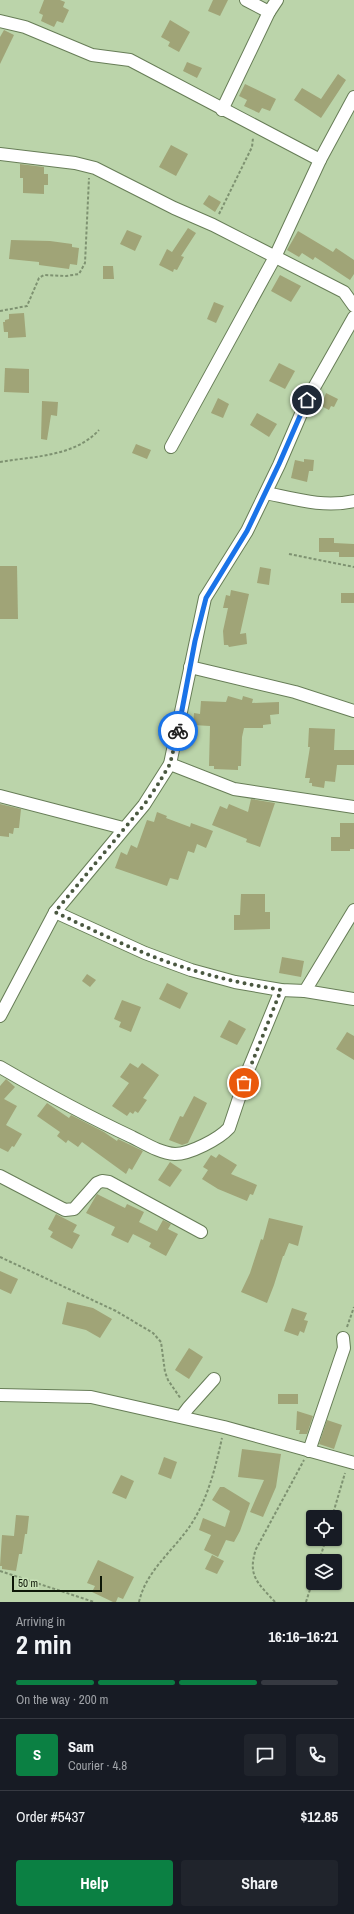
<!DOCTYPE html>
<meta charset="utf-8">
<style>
:root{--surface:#171b24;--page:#20242c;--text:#f1f3f6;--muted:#9ea1a6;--line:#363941;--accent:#0b8043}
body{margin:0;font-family:"Archivo Narrow",sans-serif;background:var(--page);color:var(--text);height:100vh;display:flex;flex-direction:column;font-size:15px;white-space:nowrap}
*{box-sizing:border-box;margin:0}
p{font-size:13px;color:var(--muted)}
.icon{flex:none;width:22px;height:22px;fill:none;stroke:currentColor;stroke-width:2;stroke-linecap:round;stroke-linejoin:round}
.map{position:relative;height:1602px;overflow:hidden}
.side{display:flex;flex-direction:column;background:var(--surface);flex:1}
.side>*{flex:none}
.tools{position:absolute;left:306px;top:1510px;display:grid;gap:8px}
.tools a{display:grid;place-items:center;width:36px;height:36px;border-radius:4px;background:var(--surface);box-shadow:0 1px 3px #0004;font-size:20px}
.scale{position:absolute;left:12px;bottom:10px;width:90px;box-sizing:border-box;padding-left:4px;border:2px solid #0d1607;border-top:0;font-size:11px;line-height:14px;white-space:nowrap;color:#0d1607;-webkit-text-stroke:3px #c7e1b6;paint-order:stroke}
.pin{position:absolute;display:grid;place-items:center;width:34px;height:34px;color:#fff;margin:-17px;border:2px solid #fff;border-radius:50%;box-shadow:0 1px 4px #0007}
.courier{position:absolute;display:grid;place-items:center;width:40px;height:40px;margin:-20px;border:3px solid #1a73e8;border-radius:50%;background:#fff;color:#222;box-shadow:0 1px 5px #0007}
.summary em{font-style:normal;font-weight:800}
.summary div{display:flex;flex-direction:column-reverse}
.summary{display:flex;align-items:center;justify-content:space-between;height:68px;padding:0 16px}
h1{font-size:26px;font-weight:800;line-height:30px}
.bar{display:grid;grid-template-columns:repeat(4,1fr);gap:6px 4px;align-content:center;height:48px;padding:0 16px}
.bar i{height:5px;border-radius:3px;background:var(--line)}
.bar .selected{background:var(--accent)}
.bar p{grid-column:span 4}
.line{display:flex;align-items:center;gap:10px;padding:0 16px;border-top:1px solid var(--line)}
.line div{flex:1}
.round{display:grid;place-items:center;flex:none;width:42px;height:42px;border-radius:4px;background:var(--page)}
.button{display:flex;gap:8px;margin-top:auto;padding:8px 16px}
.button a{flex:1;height:46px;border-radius:4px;background:var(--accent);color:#fff;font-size:16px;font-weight:800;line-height:46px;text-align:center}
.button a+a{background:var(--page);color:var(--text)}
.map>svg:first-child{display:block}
.building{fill:#a0a477}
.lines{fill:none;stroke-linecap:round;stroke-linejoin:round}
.street-casing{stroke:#677d57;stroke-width:14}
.path{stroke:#7e9271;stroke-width:2;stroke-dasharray:3 2;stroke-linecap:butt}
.street{stroke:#fff;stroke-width:12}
.done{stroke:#4a5840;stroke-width:4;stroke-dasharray:0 7.2}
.route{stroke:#1a73e8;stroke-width:5}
</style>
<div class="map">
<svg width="354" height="1602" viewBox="0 0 354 1602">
<rect width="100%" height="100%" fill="#bbd4aa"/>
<!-- building -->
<g class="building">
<polygon points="44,0 60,0 65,2 63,7 69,10 63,23 57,21 54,27 41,21 43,15 39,13"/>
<polygon points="213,0 228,0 220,16 208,11"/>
<polygon points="170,20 190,32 179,52 168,46 170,42 161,37"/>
<polygon points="4,30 14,35 0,64 0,37"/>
<polygon points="187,62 202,68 197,78 183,71"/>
<polygon points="338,74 346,80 321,118 294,100 302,88 321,99"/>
<polygon points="245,84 276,99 270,111 262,108 259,113 244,106 247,100 239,96"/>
<polygon points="171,145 188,154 176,176 159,167"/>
<polygon points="20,164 44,167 44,174 48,174 48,185 44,185 44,194 23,193 23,178 20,178"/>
<polygon points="209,195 221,202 215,212 203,204"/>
<polygon points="188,228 196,233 181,256 184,257 177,270 174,269 173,272 159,265 167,249 172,252"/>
<polygon points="127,230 142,236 135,251 120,244"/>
<polygon points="298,231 333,252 336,248 354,260 354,274 350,280 315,257 313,260 302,253 299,257 287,250"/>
<polygon points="11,240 50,241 72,244 72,247 79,248 77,265 70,264 69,269 39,265 39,262 9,259"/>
<polygon points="103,266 113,266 114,279 103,279"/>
<polygon points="280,275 301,286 291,302 271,291"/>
<polygon points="214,302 224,306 216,323 207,319"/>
<polygon points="24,313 26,337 8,338 8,332 4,332 3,322 5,322 5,320 9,319 9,314"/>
<polygon points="279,363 295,371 285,389 269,381"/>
<polygon points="5,368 29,369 29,393 4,392"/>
<polygon points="326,393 338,399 334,407 331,406 329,410 321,406"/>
<polygon points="218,398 229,404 223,418 211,413"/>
<polygon points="42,401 58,402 57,416 51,415 47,440 41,439"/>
<polygon points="257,413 277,424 269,437 250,425"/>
<polygon points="136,444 151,450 147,459 132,453"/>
<polygon points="304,459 314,460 313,471 309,471 307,482 291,478 295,460 304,462"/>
<polygon points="319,538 334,538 334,543 354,544 354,557 339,557 339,552 319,552"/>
<polygon points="0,566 17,566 18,619 0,619"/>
<polygon points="260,567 271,569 269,585 257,583"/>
<polygon points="231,590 249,594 240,634 246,633 247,644 229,647 228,645 224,645 223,631 228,608 223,608 226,595 230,596"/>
<rect x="341" y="593" width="13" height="10"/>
<polygon points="228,696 242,700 243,696 253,699 252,703 279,702 279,714 270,715 271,724 263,725 263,728 244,728 242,737 241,766 238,766 238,770 214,769 214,766 209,766 210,726 193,725 194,713 200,714 201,701 226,702"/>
<polygon points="309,728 335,729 334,750 354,750 354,765 337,765 335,782 325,781 324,788 312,786 312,783 309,783 310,778 305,778 310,747 308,747"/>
<polygon points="251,799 275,803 260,847 246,842 247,839 212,825 220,806 227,809 229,804 248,812"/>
<polygon points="0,804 21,809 19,828 14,828 13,834 9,833 9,837 0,836"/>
<polygon points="157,812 167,816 166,818 190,827 191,823 213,831 206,848 197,844 194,853 188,851 178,880 170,878 167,886 115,868 121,852 127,855 131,845 137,848 147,820 154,822"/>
<polygon points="340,823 354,823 354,849 350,849 350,851 331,851 331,837 340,837"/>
<polygon points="241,894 265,894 265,912 270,912 270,929 234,930 234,915 240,915"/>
<polygon points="282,957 304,961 301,977 279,973"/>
<polygon points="87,974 96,980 90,987 82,981"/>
<polygon points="167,983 188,993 180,1009 159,999"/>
<polygon points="122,1000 141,1007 131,1032 119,1027 121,1022 114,1019"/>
<polygon points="229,1020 246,1029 237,1045 220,1037"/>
<polygon points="347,1032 354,1036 354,1060 336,1049"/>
<polygon points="130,1063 138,1068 142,1063 159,1075 143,1098 147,1100 138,1113 135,1111 133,1114 130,1112 127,1116 112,1106 129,1083 120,1077"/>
<polygon points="6,1079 15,1087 4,1099 17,1106 6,1125 22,1134 14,1147 12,1146 8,1152 0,1148 0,1086"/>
<polygon points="194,1096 207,1103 188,1143 182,1145 169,1140 180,1116 183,1117"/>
<polygon points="47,1103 69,1118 71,1115 104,1132 117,1141 118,1139 143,1151 132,1170 129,1168 126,1174 82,1142 78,1147 68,1140 66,1143 57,1136 60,1132 37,1116"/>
<polygon points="219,1154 237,1165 231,1174 257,1185 253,1195 250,1194 247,1201 218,1189 202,1179 208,1170 203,1167 211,1155 216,1158"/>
<polygon points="170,1162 182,1170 170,1187 158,1180"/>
<polygon points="97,1194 125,1208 127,1204 144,1212 139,1222 157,1231 163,1220 171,1224 168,1229 178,1234 166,1256 149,1247 151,1243 133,1234 128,1243 111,1235 115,1227 86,1213"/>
<polygon points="56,1214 77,1225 73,1232 80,1235 72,1249 50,1237 53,1232 48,1229"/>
<polygon points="269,1218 303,1226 298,1246 289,1243 284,1256 283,1256 274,1285 267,1303 241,1292 250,1273 261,1239 263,1240"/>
<polygon points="0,1271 18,1279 11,1294 0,1289"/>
<polygon points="67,1302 93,1308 112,1319 100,1338 86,1330 62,1324"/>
<polygon points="292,1308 307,1313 304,1320 308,1321 304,1333 300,1331 298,1336 284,1331"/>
<polygon points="189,1348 203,1357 189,1379 175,1370"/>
<rect x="278" y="1394" width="20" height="10"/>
<polygon points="297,1411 313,1416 307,1434 299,1434 300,1430 296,1430"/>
<polygon points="327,1420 342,1425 334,1449 319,1444"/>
<polygon points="242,1449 281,1454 276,1487 263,1517 250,1512 264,1480 238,1477"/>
<polygon points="164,1457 177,1462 171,1479 158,1474"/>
<polygon points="121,1475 134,1481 126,1499 112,1493"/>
<polygon points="220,1487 224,1487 250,1503 240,1531 234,1542 226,1540 218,1557 204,1550 211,1535 199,1530 203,1518 225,1527 230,1511 212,1500"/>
<polygon points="16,1515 29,1516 27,1534 25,1534 22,1554 19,1554 16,1571 2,1569 2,1566 0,1566 2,1535 14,1536"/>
<polygon points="212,1555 224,1561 217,1574 205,1569"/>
<polygon points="98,1560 134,1577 123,1599 118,1597 116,1602 113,1602 92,1592 95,1586 87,1583"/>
</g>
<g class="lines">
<!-- street casing -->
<g class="street-casing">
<g id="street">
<polyline points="246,0 269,12"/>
<polyline points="0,21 25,27 92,55 130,60 320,160"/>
<polyline points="222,110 269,12 277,0"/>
<polyline points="0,154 75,163 95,168 174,208 213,225 344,292 354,306"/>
<polyline points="171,447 275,257 320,160 354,97"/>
<path d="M266 493C295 499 324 508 354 501"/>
<polyline points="190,667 295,692 354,711"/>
<polyline points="170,764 234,789 354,807"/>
<polyline points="0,796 123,828"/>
<polyline points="55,912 145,953 191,970 235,982 281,990 305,991 354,999"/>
<polyline points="305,991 354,910"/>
<polyline points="0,1016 55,912 144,805 170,764 205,598 247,531 279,465 307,400 354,317"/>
<path d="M0 1067C43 1092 87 1116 132 1137 146 1144 160 1153 175 1154 190 1154 219 1139 229 1128L249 1068 281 990"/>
<polyline points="0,1176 65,1210 74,1209 97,1183 102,1181 109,1182 201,1232"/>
<polyline points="0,1395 91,1397 224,1427 354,1463"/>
<polyline points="182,1416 188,1408 214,1379"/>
<polyline points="309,1451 344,1348 343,1338"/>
</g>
</g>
<!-- path -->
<g class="path">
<polyline points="219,214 252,147 253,138"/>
<polyline points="0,311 27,306 39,278 44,275 66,276 79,274 85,263 89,178"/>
<path d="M0 462C34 456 74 457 99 430"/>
<polyline points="289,554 354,567"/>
<polyline points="0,1257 116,1311 153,1333 161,1342 165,1372 168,1380 181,1399"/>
<polyline points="347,1327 354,1307"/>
<polyline points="332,1517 345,1473"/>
<polyline points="319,1561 326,1539"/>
<polyline points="0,1571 94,1602"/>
<path d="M139 1602C146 1571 172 1552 190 1526 208 1499 215 1469 222 1438"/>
<path d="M275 1602C258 1583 247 1576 256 1549L304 1460"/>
<polyline points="306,1602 313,1580"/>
</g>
<!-- street -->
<use href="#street" class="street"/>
</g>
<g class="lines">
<!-- done -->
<path class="done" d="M178 731 170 764 157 786 144 805 55 912C99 933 145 956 192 970 221 979 251 985 281 990L244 1083"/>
<!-- route -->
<polyline class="route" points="178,731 195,641 206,598 247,531 279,464 307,400"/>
</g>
</svg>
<div class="tools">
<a><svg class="icon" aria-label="locate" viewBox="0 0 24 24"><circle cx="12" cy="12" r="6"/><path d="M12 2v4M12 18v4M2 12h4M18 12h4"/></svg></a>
<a><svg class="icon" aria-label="layers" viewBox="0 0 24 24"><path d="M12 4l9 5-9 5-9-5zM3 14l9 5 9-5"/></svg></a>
</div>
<div class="scale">50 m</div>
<div class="pin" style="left:244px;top:1083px;background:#ea580c"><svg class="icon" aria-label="bag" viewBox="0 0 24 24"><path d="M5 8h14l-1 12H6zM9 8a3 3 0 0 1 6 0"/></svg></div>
<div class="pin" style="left:307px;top:400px;background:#1f2937"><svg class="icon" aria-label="home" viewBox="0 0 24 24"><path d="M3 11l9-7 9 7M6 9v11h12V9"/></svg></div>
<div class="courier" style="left:178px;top:731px"><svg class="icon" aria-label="bike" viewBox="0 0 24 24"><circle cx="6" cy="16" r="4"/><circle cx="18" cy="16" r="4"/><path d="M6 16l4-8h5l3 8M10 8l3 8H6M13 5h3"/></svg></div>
</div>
<section class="side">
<div class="summary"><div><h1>2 min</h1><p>Arriving in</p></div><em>16:16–16:21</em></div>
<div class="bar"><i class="selected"></i><i class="selected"></i><i class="selected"></i><i></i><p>On the way · 200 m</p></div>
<div class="line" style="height:72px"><b class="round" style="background:var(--accent);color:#fff">S</b><div><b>Sam</b><p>Courier · 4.8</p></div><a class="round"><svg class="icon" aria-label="chat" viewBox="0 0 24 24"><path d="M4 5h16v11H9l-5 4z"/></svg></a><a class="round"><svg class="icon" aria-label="phone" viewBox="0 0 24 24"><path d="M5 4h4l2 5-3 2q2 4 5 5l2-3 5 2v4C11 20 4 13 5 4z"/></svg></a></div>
<div class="line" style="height:52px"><div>Order #5437</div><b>$12.85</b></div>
<div class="button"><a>Help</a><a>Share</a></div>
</section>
